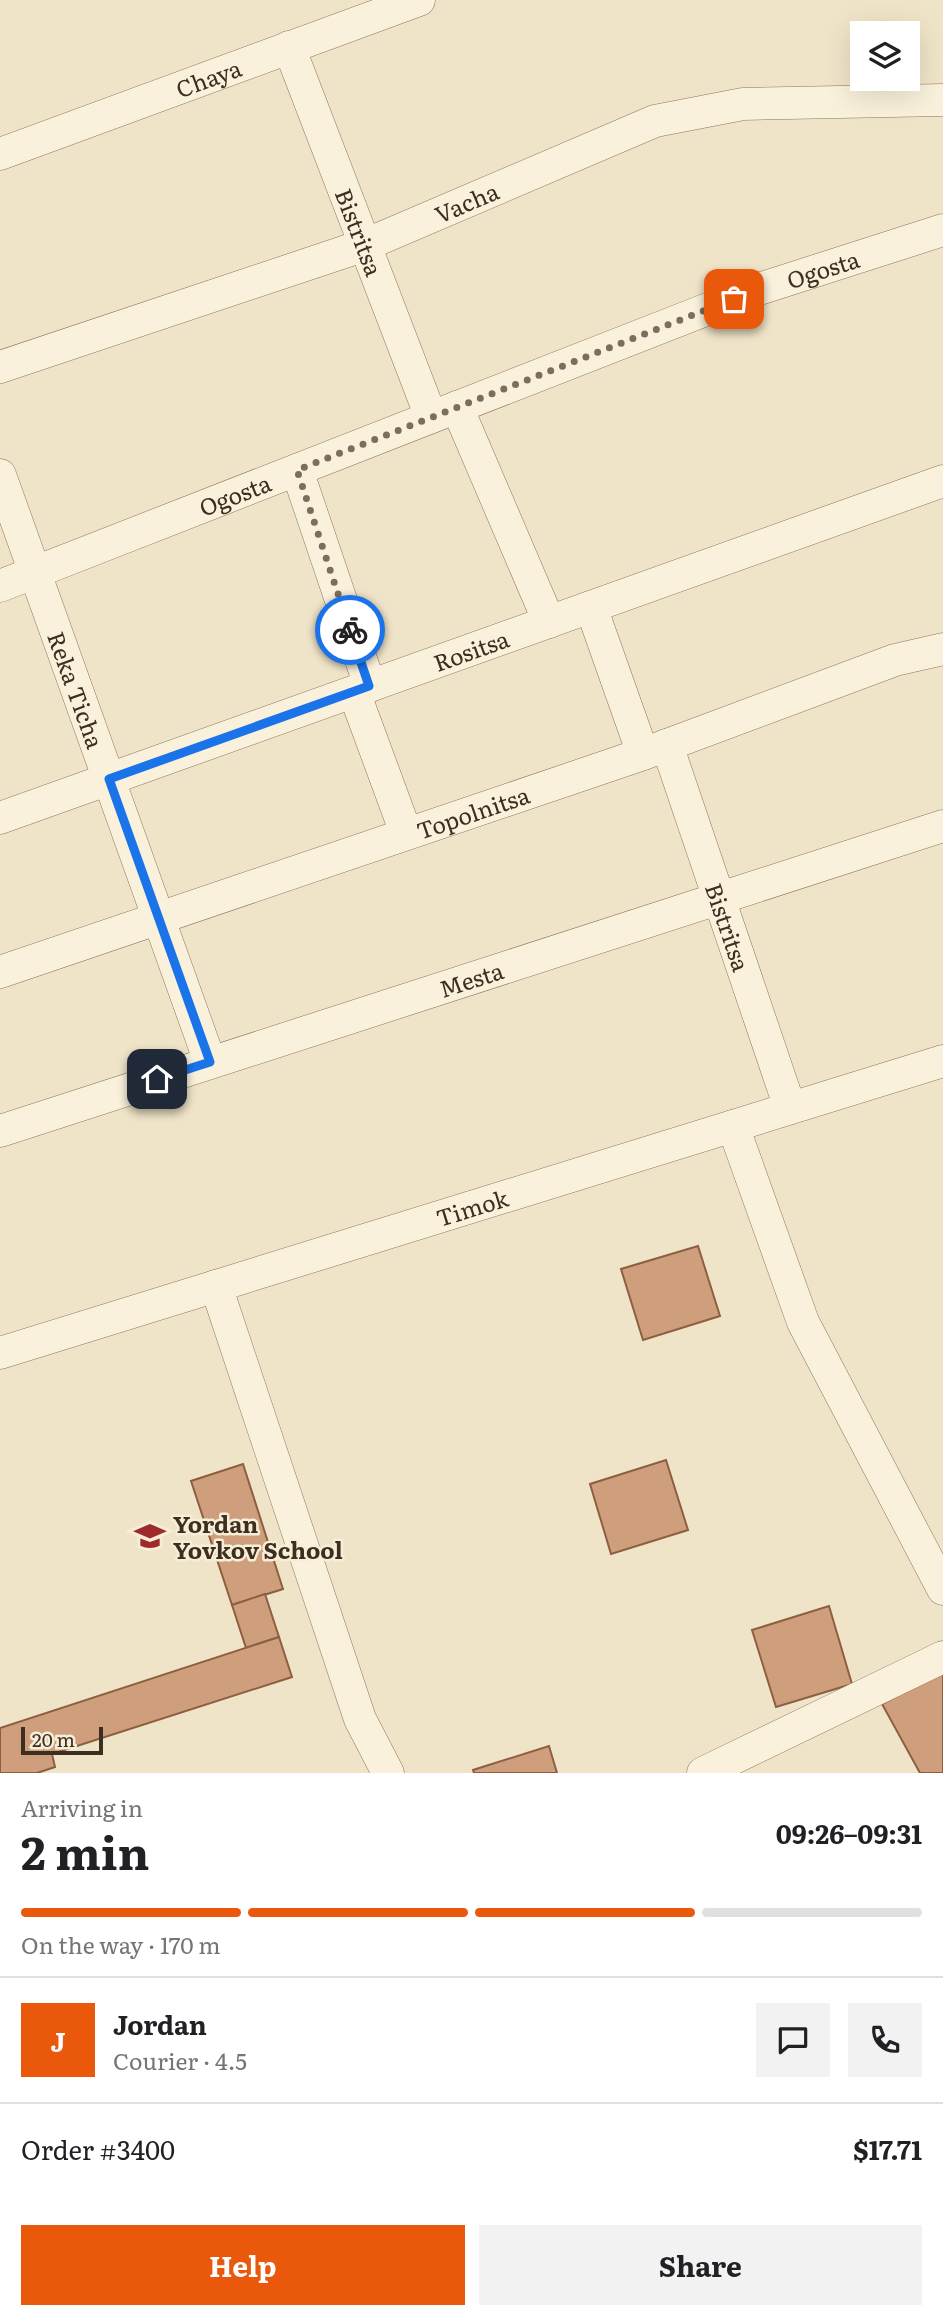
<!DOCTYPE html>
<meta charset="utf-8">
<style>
:root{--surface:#fff;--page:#f2f2f2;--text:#202124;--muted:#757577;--line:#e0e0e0;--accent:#ea580c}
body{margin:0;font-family:Literata,serif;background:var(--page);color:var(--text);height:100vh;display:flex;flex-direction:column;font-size:26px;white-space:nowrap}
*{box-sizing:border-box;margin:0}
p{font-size:23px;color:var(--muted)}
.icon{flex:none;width:38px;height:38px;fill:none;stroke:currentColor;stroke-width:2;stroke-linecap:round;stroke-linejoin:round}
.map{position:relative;height:1773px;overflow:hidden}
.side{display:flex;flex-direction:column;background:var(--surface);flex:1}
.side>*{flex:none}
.buttons{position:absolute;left:850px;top:21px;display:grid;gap:14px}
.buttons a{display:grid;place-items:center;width:70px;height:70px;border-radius:0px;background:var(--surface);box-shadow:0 7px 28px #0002;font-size:35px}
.scale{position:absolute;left:21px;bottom:18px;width:82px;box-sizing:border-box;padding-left:7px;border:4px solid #3d2e20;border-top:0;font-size:19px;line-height:24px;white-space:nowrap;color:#3d2e20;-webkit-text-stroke:5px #f7eed8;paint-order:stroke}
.pin{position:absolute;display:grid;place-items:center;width:60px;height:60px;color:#fff;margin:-30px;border-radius:14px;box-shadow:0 4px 10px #0006}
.courier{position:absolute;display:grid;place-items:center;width:70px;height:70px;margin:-35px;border:5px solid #1a73e8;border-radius:50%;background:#fff;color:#222;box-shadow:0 2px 9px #0007}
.headline em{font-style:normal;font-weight:700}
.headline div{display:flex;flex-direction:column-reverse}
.headline{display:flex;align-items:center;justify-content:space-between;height:119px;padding:0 21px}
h1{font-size:46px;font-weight:700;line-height:52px}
.bar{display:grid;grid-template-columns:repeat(4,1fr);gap:10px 7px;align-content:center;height:84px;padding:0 21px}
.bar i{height:9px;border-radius:5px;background:var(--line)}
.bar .on{background:var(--accent)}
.bar p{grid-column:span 4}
.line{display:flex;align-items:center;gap:18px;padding:0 21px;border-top:2px solid var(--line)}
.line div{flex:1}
.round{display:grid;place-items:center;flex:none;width:74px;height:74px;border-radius:0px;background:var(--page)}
.primary-button{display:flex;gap:14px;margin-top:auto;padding:14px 21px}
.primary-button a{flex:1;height:80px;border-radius:0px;background:var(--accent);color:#fff;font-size:28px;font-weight:700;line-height:80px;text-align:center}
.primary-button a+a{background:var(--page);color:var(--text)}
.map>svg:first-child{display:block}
.building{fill:#cf9f7d;stroke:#8d5f41;stroke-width:2}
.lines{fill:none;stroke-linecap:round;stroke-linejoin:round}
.minor-casing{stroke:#8d765c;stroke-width:33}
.minor{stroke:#faf1dc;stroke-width:32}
.done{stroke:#7c6e5b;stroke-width:7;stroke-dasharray:0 12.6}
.route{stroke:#1a73e8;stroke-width:9}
.labels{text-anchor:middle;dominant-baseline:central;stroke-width:5;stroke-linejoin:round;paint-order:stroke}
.street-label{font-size:23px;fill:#3d2e20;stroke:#f7eed8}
.poi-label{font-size:23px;font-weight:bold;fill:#3d2e20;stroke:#f7eed8;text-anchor:start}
</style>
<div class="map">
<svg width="943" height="1773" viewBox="0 0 943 1773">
<rect width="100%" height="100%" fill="#f0e4c8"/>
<!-- building -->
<g class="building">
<polygon points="698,1246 720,1316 643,1340 621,1269"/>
<polygon points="666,1460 688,1530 611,1554 590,1484"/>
<polygon points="243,1464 283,1589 232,1605 191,1481"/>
<polygon points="265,1594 279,1637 246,1648 232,1605"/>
<polygon points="829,1606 852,1684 776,1707 752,1630"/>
<polygon points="279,1637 292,1677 52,1754 55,1767 37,1773 0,1773 0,1728"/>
<polygon points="943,1671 943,1773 920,1773 882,1704"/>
<polygon points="549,1746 557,1773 474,1773 473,1770"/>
</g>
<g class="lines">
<!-- minor casing -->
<g class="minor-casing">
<g id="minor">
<path id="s1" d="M289 47 431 417"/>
<path id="s2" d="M0 154 419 0"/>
<path id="s3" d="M0 367 365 245 655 121 743 104 943 100"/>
<polyline points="457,407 549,622"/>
<polyline points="297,470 370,686"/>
<path id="s4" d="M0 475 210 1062"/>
<path id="s5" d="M0 586 759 289 943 230"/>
<polyline points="591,607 643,754"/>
<polyline points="354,692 406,833"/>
<path id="s6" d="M667 745 790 1108"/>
<path id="s7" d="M0 818 943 481"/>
<path id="s8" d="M0 972 643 754 895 660 943 649"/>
<polyline points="733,1126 803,1322 943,1589"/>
<path id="s9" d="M0 1131 943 826"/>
<polyline points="216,1286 360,1719 388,1773"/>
<path id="s10" d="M0 1353 943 1061"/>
<polyline points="703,1773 943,1657"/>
</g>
</g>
<!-- minor -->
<use href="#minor" class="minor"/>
</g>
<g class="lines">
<!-- done -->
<polyline class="done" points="350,630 297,470 734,299"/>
<!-- route -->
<polyline class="route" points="157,1079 210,1062 109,779 369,686 350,630"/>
</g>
<!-- icons -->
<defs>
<g id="school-bare" transform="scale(2.415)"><path d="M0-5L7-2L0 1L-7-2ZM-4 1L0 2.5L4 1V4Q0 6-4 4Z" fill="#9e2a2b" stroke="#f7eed8" stroke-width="2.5" paint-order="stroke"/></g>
</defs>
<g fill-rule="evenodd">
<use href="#school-bare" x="150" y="1536"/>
</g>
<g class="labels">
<!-- street labels -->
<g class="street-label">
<text stroke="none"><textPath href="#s2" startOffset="222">Chaya</textPath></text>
<text stroke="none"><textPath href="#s3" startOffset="495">Vacha</textPath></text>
<text stroke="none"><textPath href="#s1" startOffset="198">Bistritsa</textPath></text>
<text stroke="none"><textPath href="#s5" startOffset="882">Ogosta</textPath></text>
<text stroke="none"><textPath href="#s5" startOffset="252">Ogosta</textPath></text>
<text stroke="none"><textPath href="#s7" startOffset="500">Rositsa</textPath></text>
<text stroke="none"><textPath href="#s4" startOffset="228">Reka Ticha</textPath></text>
<text stroke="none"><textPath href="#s8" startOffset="499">Topolnitsa</textPath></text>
<text stroke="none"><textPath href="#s6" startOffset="192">Bistritsa</textPath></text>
<text stroke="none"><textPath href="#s9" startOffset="495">Mesta</textPath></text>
<text stroke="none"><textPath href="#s10" startOffset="494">Timok</textPath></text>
</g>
<!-- poi labels -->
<g class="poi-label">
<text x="173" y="1523">Yordan<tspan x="173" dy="26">Yovkov School</tspan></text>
</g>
</g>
</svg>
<div class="buttons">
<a><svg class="icon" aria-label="layers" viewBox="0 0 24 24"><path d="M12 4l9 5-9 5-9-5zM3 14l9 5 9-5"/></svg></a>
</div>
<div class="scale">20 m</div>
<div class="pin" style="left:734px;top:299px;background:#ea580c"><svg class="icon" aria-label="bag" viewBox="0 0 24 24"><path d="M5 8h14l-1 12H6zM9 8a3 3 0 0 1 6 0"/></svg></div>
<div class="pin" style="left:157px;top:1079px;background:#1f2937"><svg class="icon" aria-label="home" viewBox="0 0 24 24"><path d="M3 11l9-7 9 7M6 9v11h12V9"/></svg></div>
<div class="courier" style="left:350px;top:630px"><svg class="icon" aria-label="bike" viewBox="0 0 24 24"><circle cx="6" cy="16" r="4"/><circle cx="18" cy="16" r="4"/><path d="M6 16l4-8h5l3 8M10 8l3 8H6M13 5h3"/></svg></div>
</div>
<section class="side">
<div class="headline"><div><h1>2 min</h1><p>Arriving in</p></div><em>09:26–09:31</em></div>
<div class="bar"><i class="on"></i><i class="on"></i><i class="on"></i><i></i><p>On the way · 170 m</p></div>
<div class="line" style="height:126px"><b class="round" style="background:var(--accent);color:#fff">J</b><div><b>Jordan</b><p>Courier · 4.5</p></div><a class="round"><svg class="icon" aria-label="chat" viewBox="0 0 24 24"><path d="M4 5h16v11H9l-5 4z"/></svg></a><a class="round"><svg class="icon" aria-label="phone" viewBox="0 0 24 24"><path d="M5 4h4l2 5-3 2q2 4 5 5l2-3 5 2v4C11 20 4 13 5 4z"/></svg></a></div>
<div class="line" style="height:91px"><div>Order #3400</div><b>$17.71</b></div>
<div class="primary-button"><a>Help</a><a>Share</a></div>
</section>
